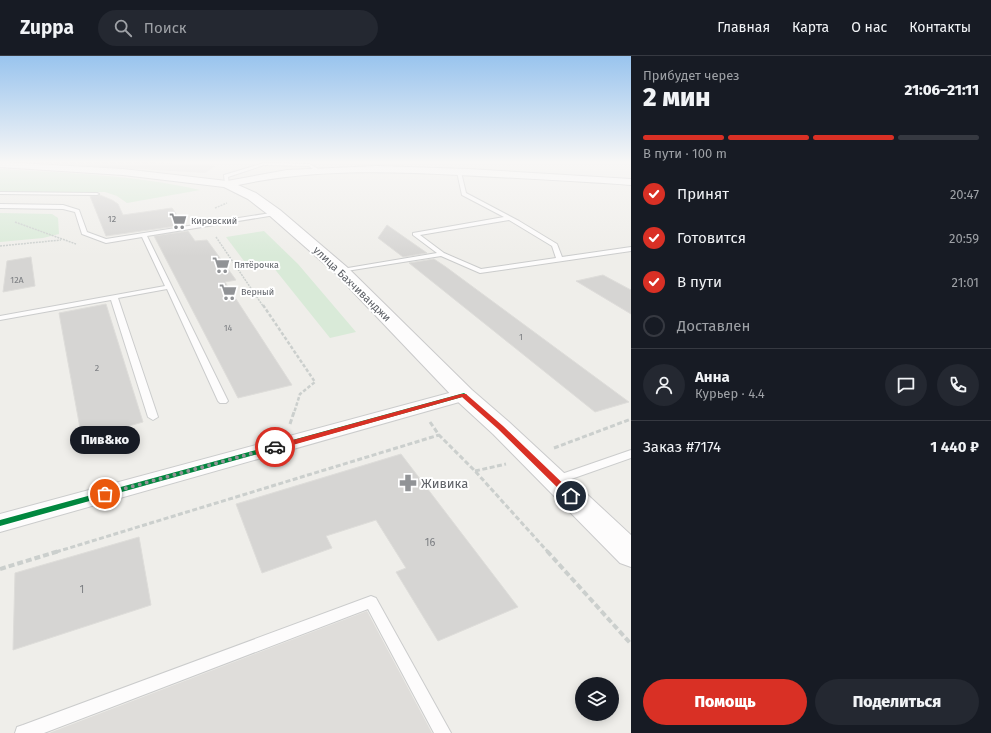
<!DOCTYPE html>
<html lang="ru">
<meta charset="utf-8">
<style>
:root{--surface:#171b24;--page:#242831;--text:#f1f3f6;--muted:#9ea1a6;--line:#363941;--accent:#d93025}
body{margin:0;font-family:"Fira Sans",sans-serif;background:var(--page);color:var(--text);height:100vh;display:flex;flex-direction:column;font-size:15px;white-space:nowrap}
*{box-sizing:border-box;margin:0}
p{font-size:13px;color:var(--muted)}
.icon{flex:none;width:22px;height:22px;fill:none;stroke:currentColor;stroke-width:2;stroke-linecap:round;stroke-linejoin:round}
.map{position:relative;flex:1;overflow:hidden}
.side{display:flex;flex-direction:column;background:var(--surface);width:360px}
.side>*{flex:none}
.buttons{position:absolute;left:575px;top:621px;display:grid;gap:8px}
.buttons a{display:grid;place-items:center;width:44px;height:44px;border-radius:50%;background:var(--surface);box-shadow:0 2px 10px #0003;font-size:20px}
.pin{position:absolute;display:grid;place-items:center;width:34px;height:34px;color:#fff;margin:-17px;border:2px solid #fff;border-radius:50%;box-shadow:0 1px 4px #0007}
.courier{position:absolute;display:grid;place-items:center;width:40px;height:40px;margin:-20px;border:3px solid #d93025;border-radius:50%;background:#fff;color:#222;box-shadow:0 1px 5px #0007}
.bubble{position:absolute;height:28px;border-radius:14px;background:var(--surface);box-shadow:0 2px 10px #0003;font-size:13px;font-weight:800;line-height:28px;text-align:center}
.overview em{font-style:normal;font-weight:800}
.overview div{display:flex;flex-direction:column-reverse}
.overview{display:flex;align-items:center;justify-content:space-between;height:68px;padding:0 12px}
h1{font-size:26px;font-weight:800;line-height:30px}
.bar{display:grid;grid-template-columns:repeat(4,1fr);gap:6px 4px;align-content:center;height:48px;padding:0 12px}
.bar i{height:5px;border-radius:3px;background:var(--line)}
.bar .on{background:var(--accent)}
.bar p{grid-column:span 4}
.line{display:flex;align-items:center;gap:10px;padding:0 12px;border-top:1px solid var(--line)}
.line div{flex:1}
.round{display:grid;place-items:center;flex:none;width:42px;height:42px;border-radius:21px;background:var(--page)}
ol{padding:0 12px;list-style:none}
li{display:flex;align-items:center;gap:12px;height:44px}
li p{margin-inline-start:auto}
li .icon{padding:4px;border-radius:50%;background:var(--accent);color:#fff;stroke-width:4}
li:last-child{color:var(--muted)}
li i{width:22px;height:22px;border:2px solid var(--line);border-radius:50%}
.button{display:flex;gap:8px;margin-top:auto;padding:8px 12px}
.button a{flex:1;height:46px;border-radius:24px;background:var(--accent);color:#fff;font-size:16px;font-weight:800;line-height:46px;text-align:center}
.button a+a{background:var(--page);color:var(--text)}
header{display:flex;align-items:center;gap:24px;box-sizing:border-box;height:56px;padding:0 20px;background:var(--surface);border-bottom:1px solid var(--line)}
header strong{font-size:19px}
nav{display:flex;gap:22px;margin-inline-start:auto;font-size:14px}
.search{width:280px;height:36px;background:var(--page);display:flex;align-items:center;gap:10px;box-sizing:border-box;padding:0 14px;border-radius:22px;color:var(--muted);font-size:15px}
main{display:flex;flex:1;min-height:0}
.map>svg:first-child{display:block}
.industrial{fill:#dfddda}
.green{fill:#d9ead8}
.building{fill:#d6d5d3;stroke:#deddda}
.lines{fill:none;stroke-linecap:round;stroke-linejoin:round}
.service-casing{stroke:#cbcccc;stroke-width:2}
.minor-casing{stroke:#cbcccc;stroke-width:2}
.secondary-casing{stroke:#cacacb;stroke-width:2}
.path-far3{stroke:#cbcfcd;stroke-width:1.5;stroke-dasharray:2 1;stroke-linecap:butt}
.path-far2{stroke:#cbcfcd;stroke-width:2.5;stroke-dasharray:3.5 2;stroke-linecap:butt}
.path-far1{stroke:#cbcfcd;stroke-width:3;stroke-dasharray:5 2.5;stroke-linecap:butt}
.path{stroke:#cbcfcd;stroke-width:4;stroke-dasharray:6 3;stroke-linecap:butt}
.service{fill:#fdfcfc;fill-rule:evenodd}
.minor{fill:#fdfcfc;fill-rule:evenodd}
.secondary{fill:#fdfcfc;fill-rule:evenodd}
.cycleway-casing{stroke:#fff;stroke-width:2}
.cycleway{fill:#00873e;fill-rule:evenodd}
.route{fill:#d93025}
.done{stroke:#919396;stroke-width:4;stroke-dasharray:0 7.2}
.labels{text-anchor:middle;dominant-baseline:central;stroke-width:4;stroke-linejoin:round;paint-order:stroke}
.number-label{font-size:9px;fill:#7e8084}
.far-poi-label{font-size:9px;fill:#5f6268;stroke:#fff;text-anchor:start}
.street-label{font-size:11px;fill:#5f6268;stroke:#fff}
.near-number-label{font-size:11px;fill:#7e8084}
.near-poi-label{font-size:13px;fill:#5f6268;stroke:#fff;text-anchor:start}
</style>
<header>
<strong>Zuppa</strong>
<div class="search"><svg class="icon" aria-label="search" viewBox="0 0 24 24"><circle cx="10" cy="10" r="6"/><path d="M15 15l6 6"/></svg>Поиск</div>
<nav><a>Главная</a><a>Карта</a><a>О нас</a><a>Контакты</a></nav>
</header>
<main>
<div class="map">
<svg width="631" height="677" viewBox="0 0 631 677">
<rect width="100%" height="100%" fill="#efeeea"/>
<!-- industrial -->
<g class="industrial">
<polygon points="25,106 154,106 216,110 205,117"/>
<polygon points="367,555 432,677 49,677"/>
</g>
<!-- green -->
<g class="green">
<path d="M0 113C67 117 135 119 200 134L127 147 117 140 105 136H0Z"/>
<polygon points="0,157 52,158 58,162 59,178 43,182 0,186"/>
<polygon points="264,175 298,208 356,276 330,282 269,206 247,209 226,181"/>
</g>
<!-- building -->
<g class="building">
<polygon points="100,139 112,144 118,148 123,159 172,152 184,169 106,180 90,140"/>
<polygon points="387,169 427,197 403,201 378,182"/>
<polygon points="188,175 195,185 207,184 236,224 225,226 292,329 238,342 154,180"/>
<polygon points="31,201 35,230 3,236 7,205"/>
<polygon points="434,203 446,211 629,346 595,356 409,207"/>
<polygon points="603,219 631,234 631,258 576,225"/>
<polygon points="106,248 143,366 82,383 59,257"/>
<polygon points="401,398 518,551 438,585 396,516 406,512 376,464 326,480 332,492 262,517 236,448"/>
<polygon points="139,481 151,549 13,594 15,517"/>
</g>
<g class="lines">
<!-- service casing -->
<g class="service-casing">
<g id="service">
<polygon points="264,107 310,108 318,113 314,114 309,110 264,109 228,121 229,128 227,129 225,128 224,119"/>
<path d="M459 115 461 116 466 137 519 165 557 188 562 201 631 191V195L480 217 441 200 340 216V214L342 213 437 197 413 179V177L504 161 462 139 457 116ZM509 164 552 190 556 202 481 213 444 197 420 179Z"/>
<polygon points="0,136 97,137 99,138 97,139 0,138"/>
<polygon points="0,148 63,149 79,154 87,176 106,183 277,156 277,158 275,159 147,180 228,345 226,347 220,347 218,345 167,233 118,242 158,361 153,364 148,361 111,244 0,264 0,260 165,230 142,181 106,187 82,178 75,156 63,153 0,152"/>
<polygon points="631,394 631,402 557,428 553,427 552,424 553,421"/>
<polygon points="371,540 376,542 451,677 434,677 368,553 44,677 15,677 17,671 23,669"/>
</g>
</g>
<!-- minor casing -->
<g class="minor-casing">
<polygon id="minor" points="464,333 470,335 473,339 470,343 0,476 0,458"/>
</g>
<!-- secondary casing -->
<g class="secondary-casing">
<path id="secondary" d="M0 106 123 113 227 125 287 114 377 110 468 113 631 123V129C574 125 516 122 459 119 385 115 311 113 238 129L256 137 280 154 348 212 472 334 509 366 631 479V511L620 507 493 378 456 344 336 218 270 160 248 143 224 131 123 119 0 111Z"/>
</g>
<!-- path-far3 -->
<g class="path-far3">
<polyline points="215,152 227,147"/>
<polyline points="15,166 76,188"/>
<polyline points="216,181 263,250"/>
<polyline points="0,190 61,184"/>
</g>
<!-- path-far2 -->
<polyline class="path-far2" points="263,249 315,326 300,338 294,357"/>
<!-- path-far1 -->
<g class="path-far1">
<polyline points="430,366 439,379 475,415 548,496"/>
<polyline points="290,368 294,356"/>
<polyline points="554,392 631,363"/>
<polyline points="475,415 506,408"/>
<polyline points="56,496 439,379"/>
</g>
<!-- path -->
<g class="path">
<polyline points="547,495 631,588"/>
<polyline points="0,513 59,495"/>
</g>
<!-- service -->
<use href="#service" class="service"/>
<!-- minor -->
<use href="#minor" class="minor"/>
<!-- secondary -->
<use href="#secondary" class="secondary"/>
<!-- cycleway casing -->
<g class="cycleway-casing">
<polygon id="cycleway" points="464,337 467,339 466,340 0,470 0,464"/>
</g>
<!-- cycleway -->
<use href="#cycleway" class="cycleway"/>
</g>
<!-- sky -->
<linearGradient id="sky" x2="0" y2="1"><stop stop-color="#99c4ee"/><stop offset="0.53" stop-color="#f8f7f6"/><stop offset="1" stop-color="#f8f7f6" stop-opacity="0"/></linearGradient>
<rect width="631" height="200" fill="url(#sky)"/>
<!-- route -->
<polygon class="route" points="461,338 466,338 503,370 574,438 574,442 568,442 498,373 462,341 275,394 272,391 275,389"/>
<g class="lines">
<!-- done -->
<polyline class="done" points="105,438 275,391"/>
</g>
<!-- icons -->
<defs>
<g id="supermarket-bare" transform="scale(1.38)"><path d="M-6-5.5h2.5l.6 2H6L4.5 2H-2.5L-4.4-4H-6ZM-1.5 3.2a1.3 1.3 0 1 0 .1 0ZM3 3.2a1.3 1.3 0 1 0 .1 0Z" fill="#919396" stroke="#fff" stroke-width="2.5" paint-order="stroke"/></g>
<g id="pharmacy-bare" transform="scale(1.38)"><path d="M-2-6h4v4h4v4h-4v4h-4v-4h-4v-4h4Z" fill="#919396" stroke="#fff" stroke-width="2.5" paint-order="stroke"/></g>
</defs>
<g fill-rule="evenodd">
<use href="#supermarket-bare" x="178" y="165"/>
<use href="#supermarket-bare" x="221" y="209"/>
<use href="#supermarket-bare" x="228" y="236"/>
<use href="#pharmacy-bare" x="408" y="427"/>
</g>
<g class="labels">
<!-- number labels -->
<g class="number-label">
<text x="112" y="163">12</text>
<text x="17" y="224">12А</text>
<text x="228" y="272">14</text>
<text x="521" y="281">1</text>
<text x="97" y="312">2</text>
</g>
<!-- far-poi labels -->
<g class="far-poi-label">
<text x="191" y="165">Кировский</text>
<text x="234" y="209">Пятёрочка</text>
<text x="241" y="236">Верный</text>
</g>
<!-- street labels -->
<g class="street-label">
<text transform="translate(352 228) rotate(44)">улица Бахчиванджи</text>
</g>
<!-- near-number labels -->
<g class="near-number-label">
<text x="430" y="486">16</text>
<text x="82" y="533">1</text>
</g>
<!-- near-poi labels -->
<g class="near-poi-label">
<text x="421" y="427">Живика</text>
</g>
</g>
</svg>
<div class="buttons">
<a><svg class="icon" aria-label="layers" viewBox="0 0 24 24"><path d="M12 4l9 5-9 5-9-5zM3 14l9 5 9-5"/></svg></a>
</div>
<div class="pin" style="left:105px;top:438px;background:#ea580c"><svg class="icon" aria-label="bag" viewBox="0 0 24 24"><path d="M5 8h14l-1 12H6zM9 8a3 3 0 0 1 6 0"/></svg></div>
<div class="pin" style="left:571px;top:440px;background:#1f2937"><svg class="icon" aria-label="home" viewBox="0 0 24 24"><path d="M3 11l9-7 9 7M6 9v11h12V9"/></svg></div>
<div class="courier" style="left:275px;top:391px"><svg class="icon" aria-label="car" viewBox="0 0 24 24"><path d="M5 17H2v-5l4-1 3-4h7l3 4 3 1v5h-3M9 17h6M6 11h13"/><circle cx="7" cy="17" r="2"/><circle cx="17" cy="17" r="2"/></svg></div>
<div class="bubble" style="left:70px;top:370px;width:70px">Пив&amp;ко</div>
</div>
<section class="side">
<div class="overview"><div><h1>2 мин</h1><p>Прибудет через</p></div><em>21:06–21:11</em></div>
<div class="bar"><i class="on"></i><i class="on"></i><i class="on"></i><i></i><p>В пути · 100 m</p></div>
<ol>
<li><svg class="icon" aria-label="check" viewBox="0 0 24 24"><path d="M5 12l5 5 9-10"/></svg>Принят<p>20:47</p></li>
<li><svg class="icon" aria-label="check" viewBox="0 0 24 24"><path d="M5 12l5 5 9-10"/></svg>Готовится<p>20:59</p></li>
<li><svg class="icon" aria-label="check" viewBox="0 0 24 24"><path d="M5 12l5 5 9-10"/></svg>В пути<p>21:01</p></li>
<li><i></i>Доставлен</li>
</ol>
<div class="line" style="height:72px"><a class="round"><svg class="icon" aria-label="person" viewBox="0 0 24 24"><circle cx="12" cy="8" r="4"/><path d="M4 21q1-7 8-7t8 7"/></svg></a><div><b>Анна</b><p>Курьер · 4.4</p></div><a class="round"><svg class="icon" aria-label="chat" viewBox="0 0 24 24"><path d="M4 5h16v11H9l-5 4z"/></svg></a><a class="round"><svg class="icon" aria-label="phone" viewBox="0 0 24 24"><path d="M5 4h4l2 5-3 2q2 4 5 5l2-3 5 2v4C11 20 4 13 5 4z"/></svg></a></div>
<div class="line" style="height:52px"><div>Заказ #7174</div><b>1 440 ₽</b></div>
<div class="button"><a>Помощь</a><a>Поделиться</a></div>
</section>
</main>
